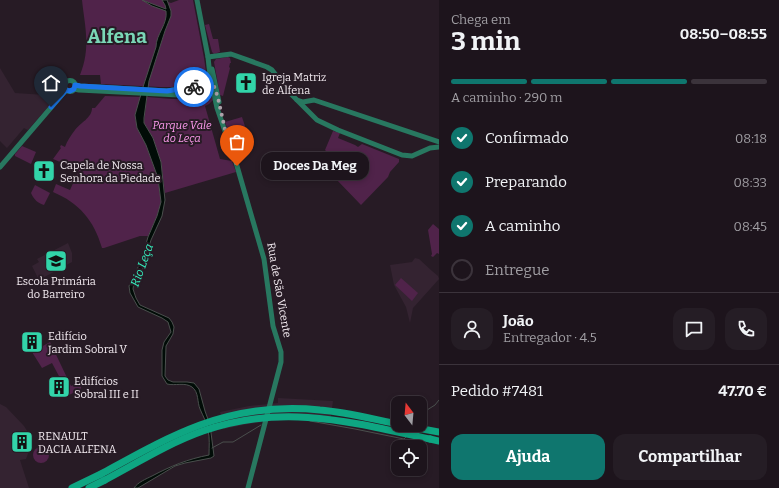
<!DOCTYPE html>
<html lang="pt">
<meta charset="utf-8">
<style>
:root{--surface:#1d141c;--page:#251d25;--text:#f1f3f6;--muted:#a09ea3;--line:#3b333b;--accent:#0f766e}
body{margin:0;font-family:Bitter,serif;background:var(--page);color:var(--text);height:100vh;display:flex;flex-direction:column;font-size:15px;white-space:nowrap}
*{box-sizing:border-box;margin:0}
p{font-size:13px;color:var(--muted)}
.icon{flex:none;width:22px;height:22px;fill:none;stroke:currentColor;stroke-width:2;stroke-linecap:round;stroke-linejoin:round}
.map{position:relative;flex:1;overflow:hidden}
.drawer{display:flex;flex-direction:column;background:var(--surface);width:340px}
.drawer>*{flex:none}
.needle{width:26px;rotate:344deg}
.controls{position:absolute;left:391px;top:396px;display:grid;gap:8px}
.controls a{display:grid;place-items:center;width:36px;height:36px;border-radius:8px;background:var(--surface);box-shadow:0 2px 6px #0003,0 0 0 1px var(--line);font-size:20px}
.pin{position:absolute;display:grid;place-items:center;width:34px;height:34px;color:#fff;margin:-41px -17px;border-radius:50% 50% 50% 0;rotate:-45deg;box-shadow:0 0 4px #0007}
.pin .icon{rotate:45deg}
.courier{position:absolute;display:grid;place-items:center;width:40px;height:40px;margin:-20px;border:3px solid #1a73e8;border-radius:50%;background:#fff;color:#222;box-shadow:0 1px 5px #0007}
.bubble{position:absolute;height:28px;border-radius:12px;background:var(--surface);box-shadow:0 2px 6px #0003,0 0 0 1px var(--line);font-size:13px;font-weight:700;line-height:28px;text-align:center}
.summary em{font-style:normal;font-weight:700}
.summary div{display:flex;flex-direction:column-reverse}
.summary{display:flex;align-items:center;justify-content:space-between;height:68px;padding:0 12px}
h1{font-size:26px;font-weight:700;line-height:30px}
.bar{display:grid;grid-template-columns:repeat(4,1fr);gap:6px 4px;align-content:center;height:48px;padding:0 12px}
.bar i{height:5px;border-radius:3px;background:var(--line)}
.bar .selected{background:var(--accent)}
.bar p{grid-column:span 4}
.line{display:flex;align-items:center;gap:10px;padding:0 12px;border-top:1px solid var(--line)}
.line div{flex:1}
.round{display:grid;place-items:center;flex:none;width:42px;height:42px;border-radius:12px;background:var(--page)}
ol{padding:0 12px;list-style:none}
li{display:flex;align-items:center;gap:12px;height:44px}
li p{margin-inline-start:auto}
li .icon{padding:4px;border-radius:50%;background:var(--accent);color:#fff;stroke-width:4}
li:last-child{color:var(--muted)}
li i{width:22px;height:22px;border:2px solid var(--line);border-radius:50%}
.primary-button{display:flex;gap:8px;margin-top:auto;padding:8px 12px}
.primary-button a{flex:1;height:46px;border-radius:12px;background:var(--accent);color:#fff;font-size:16px;font-weight:700;line-height:46px;text-align:center}
.primary-button a+a{background:var(--page);color:var(--text)}
main{display:flex;flex:1;min-height:0}
.map>svg:first-child{display:block}
.built{fill:#342331}
.green{fill:#50234a}
.water{fill:#010c07;stroke:#4a4f4d}
.lines{fill:none;stroke-linecap:round;stroke-linejoin:round}
.stream{stroke:#4a4f4d;stroke-width:1}
.secondary{stroke:#287860;stroke-width:5}
.highway{stroke:#0ea682;stroke-width:7}
.highway-bridge{stroke:#0ea682;stroke-width:7}
.done{stroke:#aca2aa;stroke-width:4;stroke-dasharray:0 7.2}
.route{stroke:#1a73e8;stroke-width:5}
.labels{text-anchor:middle;dominant-baseline:central;stroke-width:4;stroke-linejoin:round;paint-order:stroke}
.poi-label{font-size:11px;fill:#f3ebf1;stroke:#271b25;text-anchor:start}
.park-label{font-size:11px;font-style:italic;fill:#fe9bee;stroke:#271b25}
.street-label{font-size:11px;fill:#f3ebf1;stroke:#271b25}
.water-label{font-size:12px;font-style:italic;fill:#35ebba;stroke:#271b25}
.town-label{font-size:19px;font-weight:bold;fill:#7ad7b7;stroke:#271b25}
</style>
<main>
<div class="map">
<svg width="439" height="488" viewBox="0 0 439 488">
<rect width="100%" height="100%" fill="#271b25"/>
<!-- built -->
<g class="built">
<polygon points="0,68 15,93 46,95 53,101 28,130 24,128 7,148 0,141"/>
<polygon points="68,243 72,253 72,262 39,280 32,266 39,262 37,259"/>
<polygon points="415,258 419,259 432,271 438,276 439,279 413,308 410,323 406,307 394,285 390,265 412,262"/>
<polygon points="278,398 333,401 330,423 301,419 270,421 248,424 224,429 220,412 249,406 278,403"/>
<polygon points="0,404 6,407 24,426 31,437 32,443 26,459 20,460 29,488 0,488"/>
</g>
<!-- green -->
<g class="green">
<path d="M82 0H162L171 3 179 0H193L204 58 207 79 203 82 173 87H160L101 84 100 75H80C91 48 85 28 82 0Z"/>
<polygon points="209,24 213,39 218,39 220,52 214,54 212,52 205,25"/>
<polygon points="228,57 230,58 231,63 230,63 229,67 230,68 223,96 220,95 214,62 216,59"/>
<polygon points="206,95 212,97 213,100 209,104 205,106 220,159 232,161 236,172 165,193 161,162 153,138 144,123 147,97 172,99 186,99"/>
<path d="M105 96 141 97 135 115 137 128 146 145 158 179 161 202 157 216 148 236H140L104 248H102C94 220 79 203 53 192L56 184 70 190 79 170 53 159 61 148 60 147 61 145 65 147C67 141 71 135 75 130 80 123 92 118 92 108H95Z"/>
<polygon points="242,117 252,148 252,149 237,157 225,122"/>
<polygon points="333,131 340,133 338,138 355,145 358,147 362,144 399,159 399,162 390,172 388,177 361,205 336,179 334,180 327,173 322,158 327,152 325,150"/>
<polygon points="22,146 36,152 31,164 15,156 15,154"/>
<path d="M35 185 50 193 44 205C38 203 34 200 31 193Z"/>
<polygon points="433,224 439,229 439,254 437,253 433,257 431,256 432,254 428,230"/>
<polygon points="401,278 418,293 412,301 395,285"/>
<polygon points="50,342 71,386 81,381 81,391 79,390 69,395 52,363 42,368 32,352"/>
<circle cx="41" cy="455" r="8"/>
</g>
<!-- water -->
<path class="water" d="M142 0 166 9 165 5 162 0H167L171 11V16L165 31 149 81 144 118V123L153 138 161 162 165 200 162 216 151 240 141 273 134 282 133 289 136 298 140 305 169 318 172 322 174 327 173 334 166 346 165 376 168 380 173 382H187L194 383 199 389 205 411 210 425 214 456 211 458 185 463 175 466 138 488H134C138 482 146 479 152 476 171 466 188 459 209 455 209 447 210 438 208 430 207 423 203 416 200 409 197 402 199 392 192 387 185 382 175 386 167 384L162 376V350L164 342 171 332 168 322 162 318 138 307 130 293 129 286 141 261 148 237 157 216 161 202 158 178 146 145 137 128 135 115 143 87 156 47C156 34 168 24 166 11L152 6Z"/>
<g class="lines">
<!-- stream -->
<g class="stream">
<polyline points="310,421 355,429 404,439 406,437"/>
<polyline points="420,423 426,416 427,410 435,405 439,400"/>
<polyline points="212,448 223,442 233,442 261,425"/>
</g>
<!-- secondary -->
<g class="secondary">
<polyline points="197,0 208,57 210,76 217,108 237,166 264,259 273,326 281,352 281,362 276,381 248,488"/>
<polyline points="208,57 231,54 267,67 272,70 290,93 317,120 338,130 402,155 412,156 430,148 439,147"/>
<polyline points="212,69 219,102"/>
<circle cx="70" cy="86" r="5.5"/>
<polyline points="75,85 80,86 167,91 204,85 212,85"/>
<polyline points="74,89 79,90 179,95 198,92 212,88"/>
<polyline points="297,100 303,102 314,100 439,142"/>
<polyline points="0,167 66,90"/>
</g>
<!-- highway -->
<g class="highway">
<polyline points="401,425 439,432"/>
<polyline points="430,439 439,441"/>
<polyline points="72,488 101,474"/>
<polyline points="89,488 105,480"/>
</g>
<!-- highway-bridge -->
<g class="highway-bridge">
<path d="M101 474C134 456 165 438 200 425 238 411 280 406 320 410 346 412 372 419 398 424"/>
<path d="M105 480C137 463 169 443 203 431 283 403 351 422 430 439"/>
</g>
</g>
<g class="lines">
<!-- done -->
<polyline class="done" points="194,87 208,84 214,86 218,98 226,134 237,166"/>
<!-- route -->
<polyline class="route" points="51,107 66,90 70,91 74,89 75,85 80,86 167,91 194,87"/>
</g>
<!-- icons -->
<defs>
<g id="church-square" transform="scale(1.15)"><rect x="-9" y="-9" width="18" height="18" rx="4" fill="#32d4a9" stroke="#271b25"/><path d="M-1.2-6h2.4v3.5h3.3v2.4h-3.3V6h-2.4V-.1h-3.3v-2.4h3.3Z" fill="#111"/></g>
<g id="school-square" transform="scale(1.15)"><rect x="-9" y="-9" width="18" height="18" rx="4" fill="#32d4a9" stroke="#271b25"/><path d="M0-5L7-2L0 1L-7-2ZM-4 1L0 2.5L4 1V4Q0 6-4 4Z" fill="#111"/></g>
<g id="building-square" transform="scale(1.15)"><rect x="-9" y="-9" width="18" height="18" rx="4" fill="#32d4a9" stroke="#271b25"/><path d="M-4-6H4V6H1V3H-1V6H-4ZM-2.5-4.3h1.7v1.8h-1.7ZM.8-4.3h1.7v1.8H.8ZM-2.5-1h1.7V.8h-1.7ZM.8-1h1.7V.8H.8Z" fill="#111"/></g>
</defs>
<g fill-rule="evenodd">
<use href="#church-square" x="246" y="83"/>
<use href="#church-square" x="44" y="171"/>
<use href="#school-square" x="56" y="261"/>
<use href="#building-square" x="32" y="342"/>
<use href="#building-square" x="59" y="387"/>
<use href="#building-square" x="22" y="442"/>
</g>
<g class="labels">
<!-- poi labels -->
<g class="poi-label">
<text x="262" y="77">Igreja Matriz<tspan x="262" dy="13">de Alfena</tspan></text>
<text x="60" y="165">Capela de Nossa<tspan x="60" dy="13">Senhora da Piedade</tspan></text>
<text x="56" y="281" text-anchor="middle">Escola Primária<tspan x="56" dy="13">do Barreiro</tspan></text>
<text x="48" y="336">Edifício<tspan x="48" dy="13">Jardim Sobral V</tspan></text>
<text x="74" y="381">Edifícios<tspan x="74" dy="13">Sobral III e II</tspan></text>
<text x="38" y="436">RENAULT<tspan x="38" dy="13">DACIA ALFENA</tspan></text>
</g>
<!-- park labels -->
<g class="park-label">
<text x="182" y="125">Parque Vale<tspan x="182" dy="13">do Leça</tspan></text>
</g>
<!-- street labels -->
<g class="street-label">
<text transform="translate(279 290) rotate(80)">Rua de São Vicente</text>
</g>
<!-- water labels -->
<g class="water-label">
<text transform="translate(142 265) rotate(-70)">Rio Leça</text>
</g>
<!-- town labels -->
<g class="town-label">
<text x="117" y="36">Alfena</text>
</g>
</g>
</svg>
<div class="controls">
<a><svg class="needle" viewBox="-14 -14 28 28"><path d="M0-13l5 13h-10z" fill="#e53935"/><path d="M0 13l5-13h-10z" fill="#a09ea3"/></svg></a>
<a><svg class="icon" aria-label="locate" viewBox="0 0 24 24"><circle cx="12" cy="12" r="6"/><path d="M12 2v4M12 18v4M2 12h4M18 12h4"/></svg></a>
</div>
<div class="pin" style="left:237px;top:166px;background:#ea580c"><svg class="icon" aria-label="bag" viewBox="0 0 24 24"><path d="M5 8h14l-1 12H6zM9 8a3 3 0 0 1 6 0"/></svg></div>
<div class="pin" style="left:51px;top:107px;background:#1f2937"><svg class="icon" aria-label="home" viewBox="0 0 24 24"><path d="M3 11l9-7 9 7M6 9v11h12V9"/></svg></div>
<div class="courier" style="left:194px;top:87px"><svg class="icon" aria-label="bike" viewBox="0 0 24 24"><circle cx="6" cy="16" r="4"/><circle cx="18" cy="16" r="4"/><path d="M6 16l4-8h5l3 8M10 8l3 8H6M13 5h3"/></svg></div>
<div class="bubble" style="left:261px;top:152px;width:108px">Doces Da Meg</div>
</div>
<section class="drawer">
<div class="summary"><div><h1>3 min</h1><p>Chega em</p></div><em>08:50–08:55</em></div>
<div class="bar"><i class="selected"></i><i class="selected"></i><i class="selected"></i><i></i><p>A caminho · 290 m</p></div>
<ol>
<li><svg class="icon" aria-label="check" viewBox="0 0 24 24"><path d="M5 12l5 5 9-10"/></svg>Confirmado<p>08:18</p></li>
<li><svg class="icon" aria-label="check" viewBox="0 0 24 24"><path d="M5 12l5 5 9-10"/></svg>Preparando<p>08:33</p></li>
<li><svg class="icon" aria-label="check" viewBox="0 0 24 24"><path d="M5 12l5 5 9-10"/></svg>A caminho<p>08:45</p></li>
<li><i></i>Entregue</li>
</ol>
<div class="line" style="height:72px"><a class="round"><svg class="icon" aria-label="person" viewBox="0 0 24 24"><circle cx="12" cy="8" r="4"/><path d="M4 21q1-7 8-7t8 7"/></svg></a><div><b>João</b><p>Entregador · 4.5</p></div><a class="round"><svg class="icon" aria-label="chat" viewBox="0 0 24 24"><path d="M4 5h16v11H9l-5 4z"/></svg></a><a class="round"><svg class="icon" aria-label="phone" viewBox="0 0 24 24"><path d="M5 4h4l2 5-3 2q2 4 5 5l2-3 5 2v4C11 20 4 13 5 4z"/></svg></a></div>
<div class="line" style="height:52px"><div>Pedido #7481</div><b>47.70 €</b></div>
<div class="primary-button"><a>Ajuda</a><a>Compartilhar</a></div>
</section>
</main>
